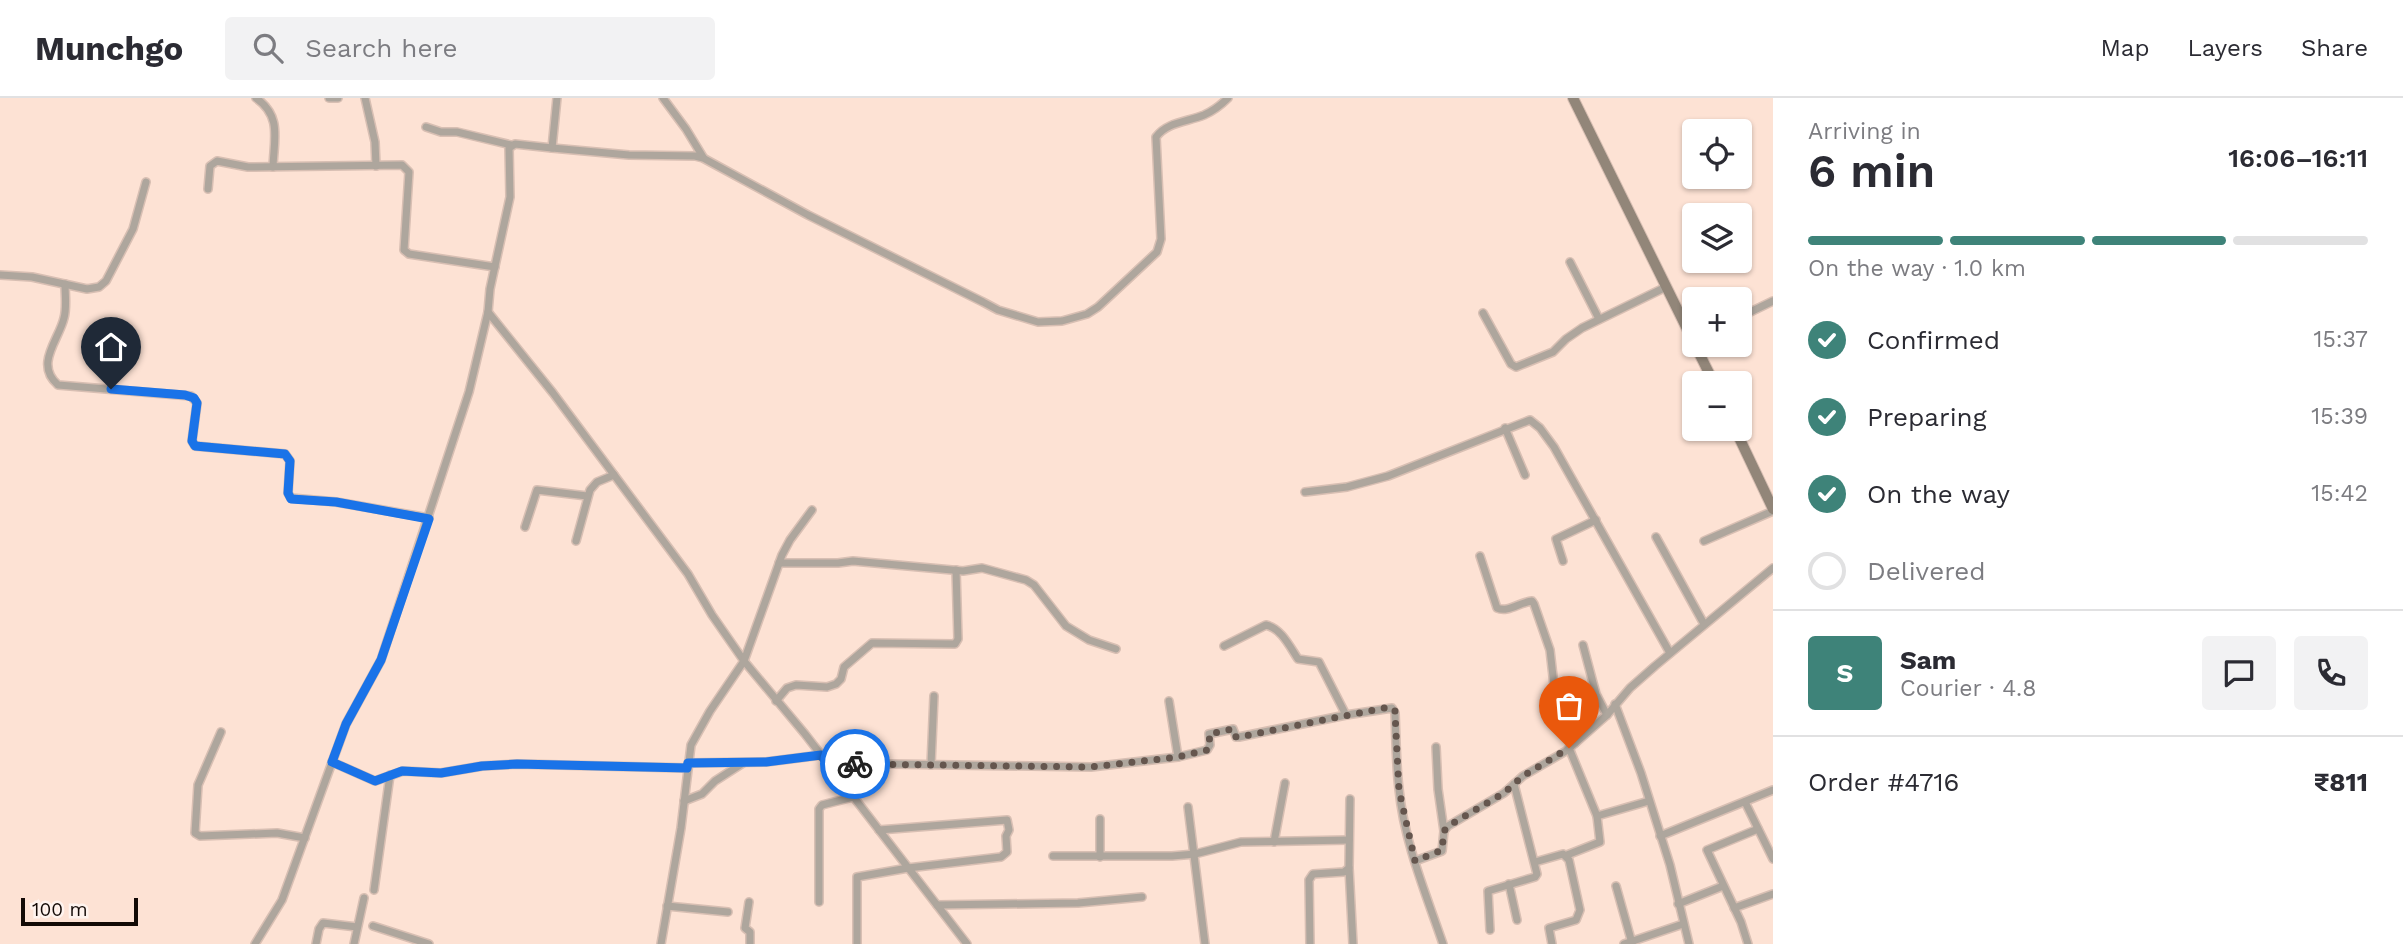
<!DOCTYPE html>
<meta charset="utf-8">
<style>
:root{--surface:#fff;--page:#f2f2f3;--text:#2b2b33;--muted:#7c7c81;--line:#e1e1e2;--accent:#3e8379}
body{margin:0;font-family:"Work Sans",sans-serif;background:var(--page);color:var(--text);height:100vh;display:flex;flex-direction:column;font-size:26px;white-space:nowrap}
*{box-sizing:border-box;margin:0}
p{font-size:23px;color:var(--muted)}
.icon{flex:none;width:38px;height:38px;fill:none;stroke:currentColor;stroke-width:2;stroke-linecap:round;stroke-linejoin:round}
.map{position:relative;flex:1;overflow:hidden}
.sheet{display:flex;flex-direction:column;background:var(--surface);width:630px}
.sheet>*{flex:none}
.tools{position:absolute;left:1682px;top:21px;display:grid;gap:14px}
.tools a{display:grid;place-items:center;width:70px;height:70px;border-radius:7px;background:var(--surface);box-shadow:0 2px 5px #0004;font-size:35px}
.scale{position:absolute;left:21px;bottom:18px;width:117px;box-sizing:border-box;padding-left:7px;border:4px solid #130a06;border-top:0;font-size:19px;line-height:24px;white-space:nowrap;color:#130a06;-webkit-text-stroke:5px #fef3ee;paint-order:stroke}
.pin{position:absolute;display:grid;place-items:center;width:60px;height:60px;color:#fff;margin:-72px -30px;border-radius:50% 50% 50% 0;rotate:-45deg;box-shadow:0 0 7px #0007}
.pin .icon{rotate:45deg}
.courier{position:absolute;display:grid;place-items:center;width:70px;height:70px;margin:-35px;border:5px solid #1a73e8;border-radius:50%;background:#fff;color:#222;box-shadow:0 2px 9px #0007}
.head em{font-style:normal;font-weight:600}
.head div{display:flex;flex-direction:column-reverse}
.head{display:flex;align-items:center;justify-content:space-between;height:119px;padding:0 35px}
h1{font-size:46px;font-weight:600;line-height:52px}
.bar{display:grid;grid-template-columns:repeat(4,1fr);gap:10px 7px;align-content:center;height:84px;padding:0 35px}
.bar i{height:9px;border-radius:5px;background:var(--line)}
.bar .current{background:var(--accent)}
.bar p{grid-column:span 4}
.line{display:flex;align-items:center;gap:18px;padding:0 35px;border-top:2px solid var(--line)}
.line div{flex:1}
.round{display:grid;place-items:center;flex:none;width:74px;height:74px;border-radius:7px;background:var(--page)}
ol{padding:0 35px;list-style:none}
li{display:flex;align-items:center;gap:21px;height:77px}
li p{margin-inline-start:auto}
li .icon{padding:7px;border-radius:50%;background:var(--accent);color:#fff;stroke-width:4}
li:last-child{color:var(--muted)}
li i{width:38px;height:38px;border:4px solid var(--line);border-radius:50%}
header{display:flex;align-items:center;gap:42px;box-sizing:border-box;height:98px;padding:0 35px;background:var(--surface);border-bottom:2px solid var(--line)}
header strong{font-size:33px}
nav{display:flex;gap:38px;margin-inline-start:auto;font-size:24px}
.search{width:490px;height:63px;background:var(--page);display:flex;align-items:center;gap:18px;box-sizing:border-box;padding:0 24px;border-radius:7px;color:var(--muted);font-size:26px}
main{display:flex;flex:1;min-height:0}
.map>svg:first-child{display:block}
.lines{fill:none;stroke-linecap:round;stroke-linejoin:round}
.street-casing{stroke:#d8bfb3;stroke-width:10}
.secondary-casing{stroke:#d8bfb3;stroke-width:12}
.street{stroke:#aea69d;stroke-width:7}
.secondary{stroke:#928679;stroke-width:10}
.done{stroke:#65564e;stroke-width:7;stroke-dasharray:0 12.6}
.route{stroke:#1a73e8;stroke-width:9}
</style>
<header>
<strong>Munchgo</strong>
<div class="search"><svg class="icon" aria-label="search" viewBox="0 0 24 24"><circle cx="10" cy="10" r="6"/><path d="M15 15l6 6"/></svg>Search here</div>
<nav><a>Map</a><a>Layers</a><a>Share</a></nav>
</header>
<main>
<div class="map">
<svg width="1773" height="846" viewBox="0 0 1773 846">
<rect width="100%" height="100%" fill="#fde2d4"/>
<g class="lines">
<!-- street casing -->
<g class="street-casing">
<g id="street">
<path d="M256 0C282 18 274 41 273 69"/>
<polyline points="329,0 338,0"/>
<polyline points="365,0 375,44 376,68"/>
<polyline points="663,0 686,31 703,59"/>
<polyline points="426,29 441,34 457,34 511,47"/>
<path d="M552 50 629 57 695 58 703 60 808 117 983 204 998 212 1038 224 1062 223 1087 216 1098 209 1157 154 1161 141 1156 39C1167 24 1187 24 1204 17 1213 13 1221 7 1228 0"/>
<polyline points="208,91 210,68 217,63 248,69 402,67 409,74 404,152 409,156 495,169"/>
<polyline points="1570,164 1599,221"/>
<polyline points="0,177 32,179 87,191 99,189 106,183 133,131 146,84"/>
<path d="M65 186C65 197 67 209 64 220 59 242 34 266 58 287L191 298 197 305 192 343 195 348 285 356 290 363 288 395 291 400 336 404 429 420"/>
<polyline points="488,214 553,295 688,476 712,517 744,563 805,636 967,846"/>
<polyline points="1483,215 1511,266 1516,269 1553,254 1566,241 1582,230 1666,189"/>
<polyline points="1740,219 1773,203"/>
<polyline points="1505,330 1525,377"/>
<polyline points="1305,394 1347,389 1388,378 1530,322 1540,330 1554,349 1670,555"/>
<polyline points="525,429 537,392 587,398"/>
<polyline points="1656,439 1704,526"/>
<polyline points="576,443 590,392 597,384 614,377"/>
<polyline points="1704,443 1773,413"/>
<path d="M1480 458 1497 510C1508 515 1520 504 1532 503L1534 506 1550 552 1555 596 1575 645"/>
<polyline points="1563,463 1556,441 1596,422"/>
<polyline points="779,465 838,465 853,463 963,473 982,470 1026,482 1034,487 1066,528 1089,542 1116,551"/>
<polyline points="1583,547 1596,596 1607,617"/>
<path d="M1224 548 1266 527C1281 530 1290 549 1298 561L1319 564 1346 617"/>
<polyline points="776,603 787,590 796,587 827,589 836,586 841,581 844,569 872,545 955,546 958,541 956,472"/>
<polyline points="1169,603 1178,659"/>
<polyline points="1615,606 1641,675 1670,767 1689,846"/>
<polyline points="221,634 198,687 195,735 200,738 277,735 305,740"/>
<polyline points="1436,649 1438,691 1444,733"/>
<polyline points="1569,650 1597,718 1649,703"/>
<polyline points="332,664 375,683 403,673 441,675 482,668 517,666 687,670"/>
<polyline points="688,665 766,664 821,657"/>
<path d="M827 665 1091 669 1178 659 1207 652 1210 647 1209 636 1233 631 1236 639H1239L1346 617 1392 610 1395 615C1396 640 1396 666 1399 691 1404 744 1426 796 1443 846"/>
<polyline points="931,667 934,598"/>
<polyline points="684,703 702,696 715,683 743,665"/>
<polyline points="1745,704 1773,761"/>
<polyline points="1188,709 1205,846"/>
<polyline points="1100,721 1100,759"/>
<polyline points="1660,738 1773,692"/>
<polyline points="1274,744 1285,685"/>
<polyline points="1567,757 1600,744 1597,718"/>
<polyline points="1053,758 1172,758 1195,756 1241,744 1349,742"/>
<polyline points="1415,763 1442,753 1444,733 1448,728 1504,695 1523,678 1566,653 1607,617 1630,590 1655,568 1773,470"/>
<polyline points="1535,764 1563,756 1569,762 1580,812 1576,822 1549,830 1552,846"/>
<polyline points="1349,770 1353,846"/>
<polyline points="1509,786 1517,822"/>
<polyline points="1616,788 1632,845"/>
<polyline points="374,792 390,677"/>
<polyline points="749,804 745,830 750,834 750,846"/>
<polyline points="819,804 819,711 822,707 853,699"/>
<polyline points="1678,806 1723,788"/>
<polyline points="937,807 1078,805 1142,799"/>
<polyline points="667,808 728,814"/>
<polyline points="1734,810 1773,796"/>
<polyline points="373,828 429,846"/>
<polyline points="1490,832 1488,793 1535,779 1537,776 1514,686"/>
<polyline points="255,846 282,802 346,626 381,562 469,294 488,214 490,191 510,99 509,50 515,46 552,50 557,0"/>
<polyline points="316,846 319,831 323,825 357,829"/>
<polyline points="354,846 364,800"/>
<polyline points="661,846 681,730 691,647 710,613 744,563 782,457 790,442 812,412"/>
<polyline points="857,846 857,779 908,770 1001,759 1007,754 1006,738 1009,732 1007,722 879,732"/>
<polyline points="1310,846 1309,782 1313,776 1344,774 1349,770 1350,701"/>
<polyline points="1624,846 1683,826"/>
<polyline points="1748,846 1741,824 1707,752 1758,731"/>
</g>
</g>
<!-- secondary casing -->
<g class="secondary-casing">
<g id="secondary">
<polyline points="1573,0 1694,245"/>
<polyline points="1695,247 1714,285"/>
<polyline points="1735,331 1773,411"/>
</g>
</g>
<!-- street -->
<use href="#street" class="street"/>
<!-- secondary -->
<use href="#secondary" class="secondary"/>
</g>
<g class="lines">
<!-- done -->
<polyline class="done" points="855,666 1091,669 1178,659 1207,652 1210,647 1209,636 1233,631 1236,639 1239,639 1389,609 1395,612 1395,615 1399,692 1415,763 1442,752 1444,733 1448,728 1504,695 1523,678 1569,650"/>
<!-- route -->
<polyline class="route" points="111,291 185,297 194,300 197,305 192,343 195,348 285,356 290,363 288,395 291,401 336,404 429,421 381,562 346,626 332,664 375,683 402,673 441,675 482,668 517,666 687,670 688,665 766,664 821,657 827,665 855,666"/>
</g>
</svg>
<div class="tools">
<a><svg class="icon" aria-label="locate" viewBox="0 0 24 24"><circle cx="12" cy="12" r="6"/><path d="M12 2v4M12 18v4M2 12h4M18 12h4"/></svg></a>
<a><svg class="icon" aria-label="layers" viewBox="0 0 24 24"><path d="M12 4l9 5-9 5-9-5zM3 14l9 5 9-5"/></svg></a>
<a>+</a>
<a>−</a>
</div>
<div class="scale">100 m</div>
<div class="pin" style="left:1569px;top:650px;background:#ea580c"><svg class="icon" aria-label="bag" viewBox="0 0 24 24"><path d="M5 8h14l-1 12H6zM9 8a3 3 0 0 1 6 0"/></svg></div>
<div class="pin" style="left:111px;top:291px;background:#1f2937"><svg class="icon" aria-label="home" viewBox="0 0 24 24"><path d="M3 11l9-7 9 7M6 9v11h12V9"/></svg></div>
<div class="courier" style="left:855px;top:666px"><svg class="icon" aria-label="bike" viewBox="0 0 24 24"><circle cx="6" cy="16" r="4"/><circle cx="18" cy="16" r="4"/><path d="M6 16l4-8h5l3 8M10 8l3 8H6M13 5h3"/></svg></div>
</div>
<section class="sheet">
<div class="head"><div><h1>6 min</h1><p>Arriving in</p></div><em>16:06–16:11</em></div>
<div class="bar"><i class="current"></i><i class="current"></i><i class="current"></i><i></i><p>On the way · 1.0 km</p></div>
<ol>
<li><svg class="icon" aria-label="check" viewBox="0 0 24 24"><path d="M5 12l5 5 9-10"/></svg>Confirmed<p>15:37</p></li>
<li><svg class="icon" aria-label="check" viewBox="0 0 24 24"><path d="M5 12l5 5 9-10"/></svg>Preparing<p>15:39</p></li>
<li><svg class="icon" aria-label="check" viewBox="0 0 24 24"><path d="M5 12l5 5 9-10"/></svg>On the way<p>15:42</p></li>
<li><i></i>Delivered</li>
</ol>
<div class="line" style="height:126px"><b class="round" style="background:var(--accent);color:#fff">S</b><div><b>Sam</b><p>Courier · 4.8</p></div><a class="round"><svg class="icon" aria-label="chat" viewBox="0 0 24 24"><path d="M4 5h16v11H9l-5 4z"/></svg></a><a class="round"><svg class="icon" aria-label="phone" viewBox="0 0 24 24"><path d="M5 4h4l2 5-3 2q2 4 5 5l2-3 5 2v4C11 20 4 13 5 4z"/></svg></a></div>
<div class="line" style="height:91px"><div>Order #4716</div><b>₹811</b></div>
</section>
</main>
